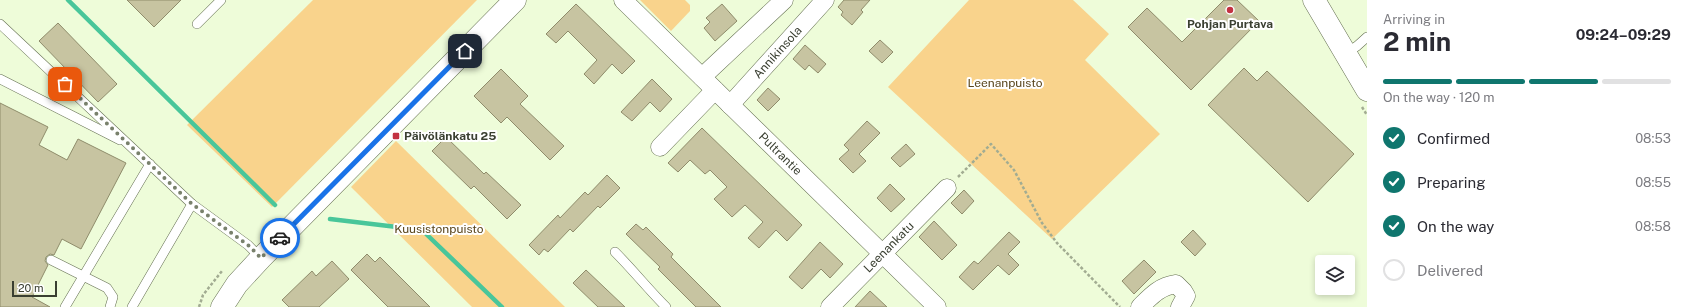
<!DOCTYPE html>
<meta charset="utf-8">
<style>
:root{--surface:#fff;--page:#f2f2f3;--text:#2b2b33;--muted:#7c7c81;--line:#e1e1e2;--accent:#0f766e}
body{margin:0;font-family:"Public Sans",sans-serif;background:var(--page);color:var(--text);height:100vh;display:flex;flex-direction:column;font-size:15px;white-space:nowrap}
*{box-sizing:border-box;margin:0}
p{font-size:13px;color:var(--muted)}
.icon{flex:none;width:22px;height:22px;fill:none;stroke:currentColor;stroke-width:2;stroke-linecap:round;stroke-linejoin:round}
.map{position:relative;flex:1;overflow:hidden}
.drawer{display:flex;flex-direction:column;background:var(--surface);width:320px}
.drawer>*{flex:none}
.buttons{position:absolute;left:1315px;top:255px;display:grid;gap:8px}
.buttons a{display:grid;place-items:center;width:40px;height:40px;border-radius:4px;background:var(--surface);box-shadow:0 2px 6px #0003;font-size:20px}
.scale{position:absolute;left:12px;bottom:10px;width:45px;box-sizing:border-box;padding-left:4px;border:2px solid #3a3f31;border-top:0;font-size:11px;line-height:14px;white-space:nowrap;color:#3a3f31;-webkit-text-stroke:3px #fff;paint-order:stroke}
.pin{position:absolute;display:grid;place-items:center;width:34px;height:34px;color:#fff;margin:-17px;border-radius:8px;box-shadow:0 2px 6px #0006}
.courier{position:absolute;display:grid;place-items:center;width:40px;height:40px;margin:-20px;border:3px solid #1a73e8;border-radius:50%;background:#fff;color:#222;box-shadow:0 1px 5px #0007}
.head em{font-style:normal;font-weight:700}
.head div{display:flex;flex-direction:column-reverse}
.head{display:flex;align-items:center;justify-content:space-between;height:68px;padding:0 16px}
h1{font-size:26px;font-weight:700;line-height:30px}
.bar{display:grid;grid-template-columns:repeat(4,1fr);gap:6px 4px;align-content:center;height:48px;padding:0 16px}
.bar i{height:5px;border-radius:3px;background:var(--line)}
.bar .active{background:var(--accent)}
.bar p{grid-column:span 4}
ol{padding:0 16px;list-style:none}
li{display:flex;align-items:center;gap:12px;height:44px}
li p{margin-inline-start:auto}
li .icon{padding:4px;border-radius:50%;background:var(--accent);color:#fff;stroke-width:4}
li:last-child{color:var(--muted)}
li i{width:22px;height:22px;border:2px solid var(--line);border-radius:50%}
main{display:flex;flex:1;min-height:0}
.map>svg:first-child{display:block}
.green{fill:#f9d38c}
.lines{fill:none;stroke-linecap:round;stroke-linejoin:round}
.stream{stroke:#49c69a;stroke-width:4.5}
.building{fill:#c7c4a1;stroke:#8f8c6b}
.lane-casing{stroke:#646f51;stroke-width:10}
.street-casing{stroke:#646f51;stroke-width:19}
.secondary-casing{stroke:#646f51;stroke-width:23}
.path{stroke:#a2ac92;stroke-width:2.5;stroke-dasharray:3 2;stroke-linecap:butt}
.lane{stroke:#fff;stroke-width:9}
.street{stroke:#fff;stroke-width:18}
.secondary{stroke:#fff;stroke-width:22}
.done{stroke:#79816c;stroke-width:4;stroke-dasharray:0 7.2}
.route{stroke:#1a73e8;stroke-width:5}
.poi-dot{fill:#c33242;stroke:#fff;stroke-width:1.5}
.labels{text-anchor:middle;dominant-baseline:central;stroke-width:4;stroke-linejoin:round;paint-order:stroke}
.poi-label{font-size:12px;font-weight:bold;fill:#3a3f31;stroke:#fff}
.street-label{font-size:12px;fill:#3a3f31;stroke:#fff}
.park-label{font-size:12px;fill:#59451c;stroke:#fff}
</style>
<main>
<div class="map">
<svg width="1367" height="307" viewBox="0 0 1367 307">
<rect width="100%" height="100%" fill="#eefcd9"/>
<!-- green -->
<g class="green">
<polygon points="313,0 477,0 272,207 187,125"/>
<polygon points="640,0 685,0 690,5 690,11 671,31"/>
<polygon points="969,0 1073,0 1109,34 1085,60 1160,134 1052,239 888,87"/>
<polygon points="396,141 565,307 472,307 351,187"/>
</g>
<g class="lines">
<!-- stream -->
<g class="stream">
<polyline points="68,0 275,205"/>
<polyline points="330,219 422,230 502,307"/>
</g>
</g>
<!-- building -->
<g class="building">
<polygon points="127,0 181,0 154,27"/>
<polygon points="844,0 870,0 861,10 863,12 852,25 841,15 843,12 838,7"/>
<polygon points="1224,0 1237,0 1259,21 1191,90 1128,27 1147,8 1182,42"/>
<polygon points="576,4 635,61 622,74 612,64 594,84 584,74 597,60 568,31 556,43 546,34"/>
<polygon points="722,4 737,21 715,41 704,28 710,22 706,18"/>
<polygon points="58,23 117,84 98,102 39,41"/>
<polygon points="880,40 893,52 882,63 869,51"/>
<polygon points="805,45 826,64 818,73 809,65 805,70 793,59"/>
<polygon points="1244,68 1257,81 1267,71 1354,154 1308,202 1208,105"/>
<polygon points="501,69 528,96 520,104 564,146 550,160 507,117 501,123 474,96"/>
<polygon points="652,79 672,99 660,112 650,102 632,121 621,112"/>
<polygon points="768,88 780,99 768,111 757,100"/>
<polygon points="0,103 48,127 39,145 67,160 78,139 126,163 81,249 62,239 54,255 50,254 46,257 45,261 48,265 32,297 50,307 0,307"/>
<polygon points="867,121 880,133 859,154 866,161 853,173 839,159 849,150 844,145"/>
<polygon points="702,128 802,225 787,241 776,230 759,248 748,238 763,222 745,205 732,217 714,199 727,187 710,170 705,174 690,160 678,172 668,163"/>
<polygon points="446,137 484,174 486,172 521,205 507,219 474,186 471,189 432,151"/>
<polygon points="906,144 915,154 900,167 891,158"/>
<polygon points="607,175 620,188 600,208 598,206 573,232 570,229 548,252 544,249 539,255 529,245 558,215 560,218 585,192 588,195"/>
<polygon points="890,184 905,199 891,212 877,198"/>
<polygon points="964,190 974,201 962,214 951,203"/>
<polygon points="934,221 957,245 942,260 919,237"/>
<polygon points="636,224 643,230 646,227 673,254 671,257 721,307 696,307 658,269 660,267 626,234"/>
<polygon points="1193,230 1206,244 1195,256 1181,242"/>
<polygon points="1009,232 1020,242 1008,254 1019,265 1009,275 998,265 973,290 959,277 974,261 978,264"/>
<polygon points="820,242 843,264 830,278 821,269 802,289 789,277"/>
<polygon points="367,254 375,262 380,257 430,307 388,307 351,270"/>
<polygon points="1144,260 1156,272 1134,294 1122,281"/>
<polygon points="332,261 349,279 319,307 289,307 282,300 312,271 316,276"/>
<polygon points="586,270 625,307 598,307 573,283"/>
<polygon points="870,291 887,307 855,307"/>
</g>
<g class="lines">
<!-- lane casing -->
<g class="lane-casing">
<g id="lane">
<polyline points="0,24 192,204 248,245 261,258"/>
<polyline points="197,24 221,0"/>
<polyline points="1345,54 1357,46 1367,37"/>
<polyline points="0,79 120,140"/>
<path d="M615 252C633 270 648 289 666 307"/>
<polyline points="51,260 107,288 113,297 110,307"/>
<polyline points="65,307 150,164"/>
<polyline points="132,307 192,204"/>
</g>
</g>
<!-- street casing -->
<g class="street-casing">
<g id="street">
<path id="s1" d="M623 0 937 307"/>
<polyline points="702,77 784,0"/>
<path id="s2" d="M730 105 825 0"/>
<polyline points="660,147 715,90"/>
<path id="s3" d="M830 307 947 188"/>
<path d="M1140 307C1151 296 1160 286 1176 284L1183 291 1186 296 1180 307"/>
</g>
</g>
<!-- secondary casing -->
<g class="secondary-casing">
<g id="secondary">
<polyline points="1314,0 1367,90"/>
<polyline points="222,307 237,284 261,258 515,0"/>
</g>
</g>
<!-- path -->
<g class="path">
<polyline points="1362,107 1367,115"/>
<polyline points="958,177 991,144 1014,170 1042,223 1057,243 1120,307"/>
<polyline points="199,307 203,295 222,271"/>
</g>
<!-- lane -->
<use href="#lane" class="lane"/>
<!-- street -->
<use href="#street" class="street"/>
<!-- secondary -->
<use href="#secondary" class="secondary"/>
</g>
<g class="lines">
<!-- done -->
<polyline class="done" points="65,84 192,204 248,245 261,258 280,238"/>
<!-- route -->
<polyline class="route" points="280,238 465,51"/>
</g>
<!-- markers -->
<g class="poi-dot">
<circle cx="1230" cy="10" r="4"/>
<rect x="392" y="132" width="8" height="8" rx="2"/>
</g>
<g class="labels">
<!-- poi labels -->
<g class="poi-label">
<text x="1230" y="24">Pohjan Purtava</text>
<text x="404" y="136" text-anchor="start">Päivölänkatu 25</text>
</g>
<!-- street labels -->
<g class="street-label">
<text stroke="none"><textPath href="#s2" startOffset="71">Annikinsola</textPath></text>
<text stroke="none"><textPath href="#s1" startOffset="220">Pultrantie</textPath></text>
<text stroke="none"><textPath href="#s3" startOffset="84">Leenankatu</textPath></text>
</g>
<!-- park labels -->
<g class="park-label">
<text x="1005" y="83">Leenanpuisto</text>
<text x="439" y="229">Kuusistonpuisto</text>
</g>
</g>
</svg>
<div class="buttons">
<a><svg class="icon" aria-label="layers" viewBox="0 0 24 24"><path d="M12 4l9 5-9 5-9-5zM3 14l9 5 9-5"/></svg></a>
</div>
<div class="scale">20 m</div>
<div class="pin" style="left:65px;top:84px;background:#ea580c"><svg class="icon" aria-label="bag" viewBox="0 0 24 24"><path d="M5 8h14l-1 12H6zM9 8a3 3 0 0 1 6 0"/></svg></div>
<div class="pin" style="left:465px;top:51px;background:#1f2937"><svg class="icon" aria-label="home" viewBox="0 0 24 24"><path d="M3 11l9-7 9 7M6 9v11h12V9"/></svg></div>
<div class="courier" style="left:280px;top:238px"><svg class="icon" aria-label="car" viewBox="0 0 24 24"><path d="M5 17H2v-5l4-1 3-4h7l3 4 3 1v5h-3M9 17h6M6 11h13"/><circle cx="7" cy="17" r="2"/><circle cx="17" cy="17" r="2"/></svg></div>
</div>
<section class="drawer">
<div class="head"><div><h1>2 min</h1><p>Arriving in</p></div><em>09:24–09:29</em></div>
<div class="bar"><i class="active"></i><i class="active"></i><i class="active"></i><i></i><p>On the way · 120 m</p></div>
<ol>
<li><svg class="icon" aria-label="check" viewBox="0 0 24 24"><path d="M5 12l5 5 9-10"/></svg>Confirmed<p>08:53</p></li>
<li><svg class="icon" aria-label="check" viewBox="0 0 24 24"><path d="M5 12l5 5 9-10"/></svg>Preparing<p>08:55</p></li>
<li><svg class="icon" aria-label="check" viewBox="0 0 24 24"><path d="M5 12l5 5 9-10"/></svg>On the way<p>08:58</p></li>
<li><i></i>Delivered</li>
</ol>
</section>
</main>
